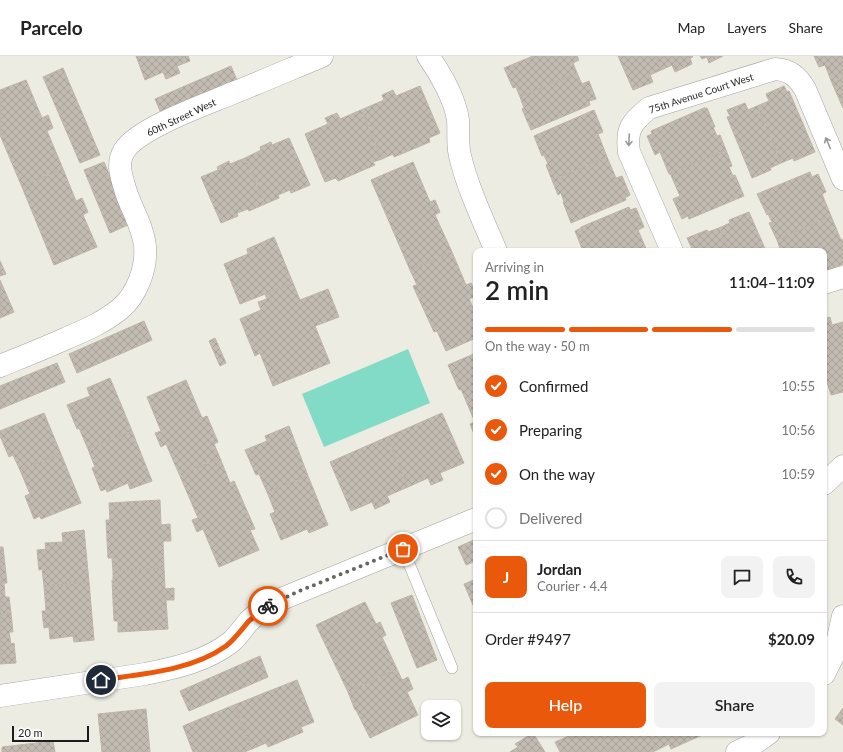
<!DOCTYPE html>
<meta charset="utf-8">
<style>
:root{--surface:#fff;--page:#f2f2f2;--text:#222;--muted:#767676;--line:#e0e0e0;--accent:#ea580c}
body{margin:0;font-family:Lato,sans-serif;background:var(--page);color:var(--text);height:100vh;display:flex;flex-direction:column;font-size:15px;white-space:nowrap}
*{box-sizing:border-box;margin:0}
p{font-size:13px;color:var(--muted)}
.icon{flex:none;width:22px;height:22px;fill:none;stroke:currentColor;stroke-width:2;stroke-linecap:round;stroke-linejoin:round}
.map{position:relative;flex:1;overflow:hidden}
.details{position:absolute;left:473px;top:192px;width:354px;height:488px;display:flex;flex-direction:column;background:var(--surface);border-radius:8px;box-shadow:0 1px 3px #0004}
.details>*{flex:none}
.fabs{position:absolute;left:421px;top:644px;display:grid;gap:8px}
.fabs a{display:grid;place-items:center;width:40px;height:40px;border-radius:8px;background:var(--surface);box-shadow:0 1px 3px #0004;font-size:20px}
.scale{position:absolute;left:12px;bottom:10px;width:77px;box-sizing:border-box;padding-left:4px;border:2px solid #1c1c1c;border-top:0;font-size:11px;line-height:14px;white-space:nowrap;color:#1c1c1c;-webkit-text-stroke:3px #fff;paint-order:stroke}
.pin{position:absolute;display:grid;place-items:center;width:34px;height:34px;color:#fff;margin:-17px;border:2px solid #fff;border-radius:50%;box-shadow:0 1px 4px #0007}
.courier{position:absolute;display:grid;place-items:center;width:40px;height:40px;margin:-20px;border:3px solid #ea580c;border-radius:50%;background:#fff;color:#222;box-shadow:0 1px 5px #0007}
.summary em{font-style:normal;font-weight:600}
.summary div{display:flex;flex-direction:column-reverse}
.summary{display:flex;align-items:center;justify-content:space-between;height:68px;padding:0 12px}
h1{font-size:26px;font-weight:600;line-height:30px}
.bar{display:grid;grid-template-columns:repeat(4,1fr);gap:6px 4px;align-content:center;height:48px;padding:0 12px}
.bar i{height:5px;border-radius:3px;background:var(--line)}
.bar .active{background:var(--accent)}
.bar p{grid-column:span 4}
.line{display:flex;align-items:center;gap:10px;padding:0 12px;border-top:1px solid var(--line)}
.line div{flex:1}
.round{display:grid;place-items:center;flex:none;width:42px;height:42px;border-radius:8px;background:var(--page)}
ol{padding:0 12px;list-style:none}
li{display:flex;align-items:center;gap:12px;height:44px}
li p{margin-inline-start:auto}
li .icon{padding:4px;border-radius:50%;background:var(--accent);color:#fff;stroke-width:4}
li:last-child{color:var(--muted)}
li i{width:22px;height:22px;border:2px solid var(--line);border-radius:50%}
.action{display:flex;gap:8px;margin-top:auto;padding:8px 12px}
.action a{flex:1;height:46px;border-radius:8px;background:var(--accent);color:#fff;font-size:16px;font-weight:600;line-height:46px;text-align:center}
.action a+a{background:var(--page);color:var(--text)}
header{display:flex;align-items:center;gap:24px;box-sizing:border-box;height:56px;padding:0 20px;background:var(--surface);border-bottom:1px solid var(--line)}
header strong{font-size:19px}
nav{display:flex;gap:22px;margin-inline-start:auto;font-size:14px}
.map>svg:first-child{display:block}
.pitch{fill:#82dbc7}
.building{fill:url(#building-cross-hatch);stroke:#bfb4a5}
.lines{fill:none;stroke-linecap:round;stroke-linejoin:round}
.lane-casing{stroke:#a3a3a3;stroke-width:12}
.street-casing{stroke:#a3a3a3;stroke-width:23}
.lane{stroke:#fff;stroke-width:11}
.street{stroke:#fff;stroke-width:22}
.oneway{stroke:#999}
.done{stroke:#656561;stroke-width:4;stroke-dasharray:0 7.2}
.route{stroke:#ea580c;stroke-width:5}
.labels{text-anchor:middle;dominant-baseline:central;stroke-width:3;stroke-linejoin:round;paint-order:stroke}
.street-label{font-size:10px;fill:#1c1c1c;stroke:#fff}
</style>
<header>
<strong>Parcelo</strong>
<nav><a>Map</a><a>Layers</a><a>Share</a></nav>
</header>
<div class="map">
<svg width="843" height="696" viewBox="0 0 843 696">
<defs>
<pattern id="building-cross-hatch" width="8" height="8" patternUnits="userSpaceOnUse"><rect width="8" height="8" fill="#c2bbb2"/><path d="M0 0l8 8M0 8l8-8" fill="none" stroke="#a6a098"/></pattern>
</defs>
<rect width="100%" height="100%" fill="#edece2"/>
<!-- pitch -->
<polygon class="pitch" points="408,293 430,347 324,391 302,338"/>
<!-- building -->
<g class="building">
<polygon points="136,0 188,0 190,5 177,10 180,17 166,23 163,16 145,24"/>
<polygon points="533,0 577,0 579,4 573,7 577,17 520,41 516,31 513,32 504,12"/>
<polygon points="618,0 655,0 661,14 650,19 653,26 633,34"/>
<polygon points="655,0 692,0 693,1 690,2 692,8 675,16 672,9 661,14"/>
<polygon points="700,0 723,0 709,7 707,1 702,3"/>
<polygon points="814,0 843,0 843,22 832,27 825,9 819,11"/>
<polygon points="231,10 239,29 163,62 155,43"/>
<polygon points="63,12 100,99 80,107 43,21"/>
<polygon points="577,17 582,28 589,25 596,43 589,45 590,49 531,74 522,53 524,52 520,41"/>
<polygon points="843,22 843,52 832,27"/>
<polygon points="26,24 42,62 48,59 53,72 47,75 63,113 22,131 0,79 0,34"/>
<polygon points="420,30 440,77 429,82 430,86 394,101 393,98 382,103 361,54 384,44 382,39 393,34 396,40"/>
<polygon points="784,30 787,36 789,35 815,96 794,105 793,102 781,107 757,50 769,45 766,38"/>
<polygon points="745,47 748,54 757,50 781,107 770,112 771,114 752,122 727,61 730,60 727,54"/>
<polygon points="704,52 707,52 715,71 713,71 717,80 720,79 726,94 669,118 660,96 655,99 647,80 652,78 651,75"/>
<polygon points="361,54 382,103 373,106 375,109 338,125 336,122 325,126 305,78 328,68 325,62 337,57 340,63"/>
<polygon points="594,54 603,76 598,78 607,101 552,124 546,109 548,108 544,99 542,100 534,80"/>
<polygon points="289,82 310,129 291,137 290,134 278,139 279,142 265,148 245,102 261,94 260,91 271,86 272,89"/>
<polygon points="726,94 732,110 729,111 733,120 735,119 744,140 689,163 688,160 682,163 673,143 680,140 670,117"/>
<polygon points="607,101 616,122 622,120 630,139 625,142 626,144 571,167 563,146 564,146 561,137 558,139 552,124"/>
<polygon points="245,102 265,148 249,155 248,153 237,157 238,160 221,167 201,121 218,114 217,111 229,105 230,108"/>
<polygon points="104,106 130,168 110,177 84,114"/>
<polygon points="413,106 430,146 435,144 440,156 435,159 452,196 410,214 371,124"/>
<polygon points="63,113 76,145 82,142 88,156 83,159 97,191 54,209 22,131"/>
<polygon points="810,116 812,121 818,118 826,136 822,138 831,160 777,184 769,167 772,166 768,158 767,159 757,138"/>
<polygon points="629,151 630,154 636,152 644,171 638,174 647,195 583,195 575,175 581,172 581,171"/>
<polygon points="749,156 766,195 729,195 719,172 730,167 729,164"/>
<polygon points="831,160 841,184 843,183 843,208 824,216 824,195 781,195 777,184"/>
<polygon points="719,172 729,195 693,195 687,182 707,174 708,176"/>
<polygon points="274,181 293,227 240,248 224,208 248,198 247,193"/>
<polygon points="452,196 466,229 471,227 476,238 476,240 469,243 476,258 476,282 446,295 437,275 434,276 413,230 417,229 410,214"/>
<polygon points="0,205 6,218 0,220"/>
<polygon points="0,224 14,256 0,262"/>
<polygon points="293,227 300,244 328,233 339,261 315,270 330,307 273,330 260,297 255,300 240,263 261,254 258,246 267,243 265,238"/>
<polygon points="830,261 832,269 843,266 843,336 831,339 824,316 824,263"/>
<polygon points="144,265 152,284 77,317 69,298"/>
<polygon points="215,282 226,307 220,310 209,285"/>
<polygon points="476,297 476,349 469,352 461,333 459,334 448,309"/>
<polygon points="57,307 65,326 0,353 0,330"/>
<polygon points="110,322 132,375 88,393 79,372 77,373 67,349 90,340 87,332"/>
<polygon points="186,324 202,362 207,360 218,386 214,388 220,402 180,420 166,388 161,391 155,377 161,375 147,341"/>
<polygon points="476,349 476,383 470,368 475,366 469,352"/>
<polygon points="44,357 61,398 20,414 13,399 9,401 0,380 0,375"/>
<polygon points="442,357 464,407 440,417 443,424 431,429 428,422 408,431 387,381"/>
<polygon points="289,370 308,420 267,436 259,418 256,419 245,394 267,385 265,380"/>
<polygon points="132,375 152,425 130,433 128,427 107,436 106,433 101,435 92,412 95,411 88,393"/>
<polygon points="387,381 408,431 387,440 390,446 375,453 372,446 351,455 330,406"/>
<polygon points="61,398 81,447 41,463 40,460 34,463 25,440 30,438 20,414"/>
<polygon points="220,402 230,427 234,425 255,473 250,474 259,494 219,511 203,473 197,476 192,464 198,462 180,420"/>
<polygon points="308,420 328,469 309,477 307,473 281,484 270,458 275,456 267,436"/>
<polygon points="160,444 161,469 170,468 171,485 163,485 164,512 113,515 112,502 108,502 106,464 110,464 109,447"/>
<polygon points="84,474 89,526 44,530 42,513 39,514 37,494 46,493 45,487 63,486 62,477"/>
<polygon points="476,483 476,505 466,509 458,491"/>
<polygon points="0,491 3,491 5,509 0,510"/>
<polygon points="5,509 7,527 4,527 5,541 9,541 11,557 0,558 0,510"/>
<polygon points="164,512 165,533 174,532 174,544 166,544 168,573 118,576 118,565 114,565 112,524 113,525 113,515"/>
<polygon points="476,523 476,556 464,528"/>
<polygon points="89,526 94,584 74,586 73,580 50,583 49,571 44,572 42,555 46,555 44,530"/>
<polygon points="412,539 437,604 417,612 391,547"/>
<polygon points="365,546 376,568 380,566 386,579 382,581 397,613 348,636 316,569"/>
<polygon points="11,557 13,576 9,576 11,588 14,587 16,607 0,608 0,558"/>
<polygon points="260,600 268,621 189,655 180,635"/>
<polygon points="397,613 402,624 408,621 413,633 407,636 418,659 370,682 356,654 355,654 348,636"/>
<polygon points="297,624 314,666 301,671 303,676 268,691 266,687 252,693 234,649"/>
<polygon points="234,649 252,693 244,696 193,696 183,670"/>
<polygon points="843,652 843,669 835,663"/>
<polygon points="146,653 150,696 102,696 98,658"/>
<polygon points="533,677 545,696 510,696 518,691 515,688"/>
<polygon points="576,677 601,677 610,696 560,696 555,686"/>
<polygon points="601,677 649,677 657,694 652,696 610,696"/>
<polygon points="649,677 701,677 702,679 671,693 669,688 657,694"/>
<polygon points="53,685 55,696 2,696 2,691"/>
</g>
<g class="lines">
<!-- lane casing -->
<g class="lane-casing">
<polyline id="lane" points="403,493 452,612"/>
</g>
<!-- street casing -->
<g class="street-casing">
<g id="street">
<path d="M428 0C440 17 455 43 458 64 459 76 457 88 460 100 468 133 483 164 496 195"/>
<path d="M672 195 629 96C626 73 631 67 649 52L775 13C790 14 797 20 805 33L843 123"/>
<polyline points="824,227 843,221"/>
<path d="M0 310C22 301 45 292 67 282 86 274 104 266 120 253 137 239 147 212 145 190 143 171 132 154 126 136 122 122 116 108 124 95 138 72 207 48 233 37 263 25 293 12 322 0"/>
<polyline points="824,428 843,410"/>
<polyline points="824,618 835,596 843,560"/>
<path d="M0 640 145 618C175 612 207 605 231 586 238 580 243 572 249 565 258 556 268 550 279 544L476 463"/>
<polyline points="737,696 752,689 769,677"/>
</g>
</g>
<!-- lane -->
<use href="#lane" class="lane"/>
<!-- street -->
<use href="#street" class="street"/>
</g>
<!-- one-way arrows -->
<defs><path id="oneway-shaft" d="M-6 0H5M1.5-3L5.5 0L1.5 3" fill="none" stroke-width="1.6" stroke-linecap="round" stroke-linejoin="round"/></defs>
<g class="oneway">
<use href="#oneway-shaft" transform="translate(629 84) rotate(93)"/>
<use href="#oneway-shaft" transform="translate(828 87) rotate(-113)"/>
</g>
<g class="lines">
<!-- done -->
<polyline class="done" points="268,550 297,536 403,493"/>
<!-- route -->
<path class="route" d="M101 624C142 618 191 615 226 590 235 583 241 574 249 565 255 560 261 555 268 550"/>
</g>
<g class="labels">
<!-- street labels -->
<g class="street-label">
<text transform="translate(701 37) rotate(-18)">75th Avenue Court West</text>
<text transform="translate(181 61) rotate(-25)">60th Street West</text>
</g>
</g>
</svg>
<div class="fabs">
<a><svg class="icon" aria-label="layers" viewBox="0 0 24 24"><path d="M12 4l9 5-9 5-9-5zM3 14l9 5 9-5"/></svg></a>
</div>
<div class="scale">20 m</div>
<div class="pin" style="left:403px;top:493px;background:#ea580c"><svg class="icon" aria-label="bag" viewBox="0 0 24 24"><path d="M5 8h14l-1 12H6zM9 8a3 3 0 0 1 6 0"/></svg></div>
<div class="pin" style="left:101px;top:624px;background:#1f2937"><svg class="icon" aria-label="home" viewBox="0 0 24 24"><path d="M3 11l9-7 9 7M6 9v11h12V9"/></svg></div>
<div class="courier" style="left:268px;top:550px"><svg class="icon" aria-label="bike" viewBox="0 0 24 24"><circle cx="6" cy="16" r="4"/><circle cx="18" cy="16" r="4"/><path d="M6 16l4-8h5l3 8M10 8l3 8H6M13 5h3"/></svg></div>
<section class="details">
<div class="summary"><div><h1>2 min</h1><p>Arriving in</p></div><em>11:04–11:09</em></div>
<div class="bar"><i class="active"></i><i class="active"></i><i class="active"></i><i></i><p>On the way · 50 m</p></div>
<ol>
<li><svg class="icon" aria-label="check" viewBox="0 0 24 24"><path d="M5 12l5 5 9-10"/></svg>Confirmed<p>10:55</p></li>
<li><svg class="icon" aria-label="check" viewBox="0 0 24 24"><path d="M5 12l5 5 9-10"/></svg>Preparing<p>10:56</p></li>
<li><svg class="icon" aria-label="check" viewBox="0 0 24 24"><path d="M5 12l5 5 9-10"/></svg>On the way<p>10:59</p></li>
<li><i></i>Delivered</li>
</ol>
<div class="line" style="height:72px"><b class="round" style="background:var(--accent);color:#fff">J</b><div><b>Jordan</b><p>Courier · 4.4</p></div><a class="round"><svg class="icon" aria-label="chat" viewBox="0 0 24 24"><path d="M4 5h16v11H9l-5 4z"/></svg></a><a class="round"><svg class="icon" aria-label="phone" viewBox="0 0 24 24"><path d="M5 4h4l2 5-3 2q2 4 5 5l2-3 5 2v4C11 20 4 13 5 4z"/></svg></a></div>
<div class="line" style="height:52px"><div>Order #9497</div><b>$20.09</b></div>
<div class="action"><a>Help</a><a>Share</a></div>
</section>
</div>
